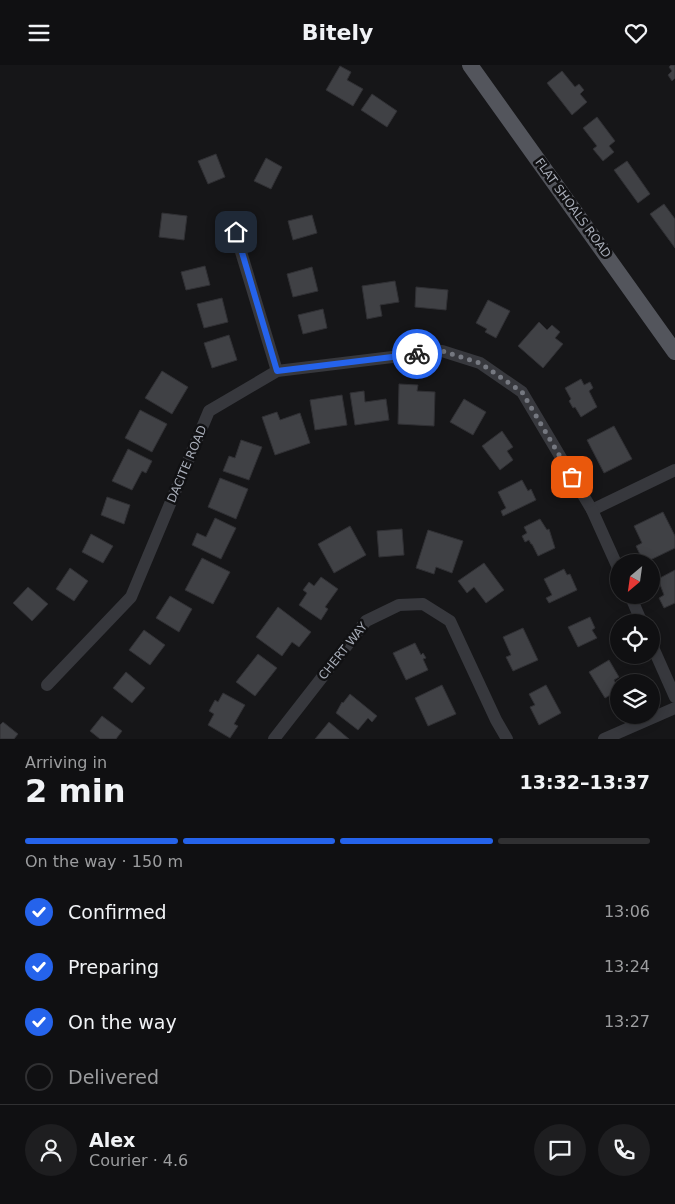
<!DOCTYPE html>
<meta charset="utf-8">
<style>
:root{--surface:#101012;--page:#1e1e20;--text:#f1f3f6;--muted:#9c9d9f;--line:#303032;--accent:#2563eb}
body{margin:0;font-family:"DejaVu Sans",sans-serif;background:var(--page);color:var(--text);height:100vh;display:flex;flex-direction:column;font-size:19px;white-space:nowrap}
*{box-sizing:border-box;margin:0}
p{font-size:16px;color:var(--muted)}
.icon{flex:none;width:28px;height:28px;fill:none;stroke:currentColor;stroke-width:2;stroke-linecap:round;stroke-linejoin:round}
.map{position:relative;height:674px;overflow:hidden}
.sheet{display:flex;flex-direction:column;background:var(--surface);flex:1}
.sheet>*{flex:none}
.needle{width:32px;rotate:209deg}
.controls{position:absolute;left:610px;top:489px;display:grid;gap:10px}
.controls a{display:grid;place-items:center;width:50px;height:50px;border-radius:50%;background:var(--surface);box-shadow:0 2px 12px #0003,0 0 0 1px var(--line);font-size:25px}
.pin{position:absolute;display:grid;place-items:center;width:42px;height:42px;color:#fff;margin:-21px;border-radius:10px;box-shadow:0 2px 8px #0006}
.courier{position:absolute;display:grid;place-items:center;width:50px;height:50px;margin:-25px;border:4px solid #2563eb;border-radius:50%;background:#fff;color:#222;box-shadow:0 1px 6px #0007}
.summary em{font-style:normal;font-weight:700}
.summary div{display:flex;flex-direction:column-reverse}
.summary{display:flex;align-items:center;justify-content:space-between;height:85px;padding:0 25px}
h1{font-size:32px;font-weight:700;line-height:38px}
.bar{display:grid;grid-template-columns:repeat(4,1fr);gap:8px 5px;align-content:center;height:60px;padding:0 25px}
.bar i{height:6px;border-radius:4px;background:var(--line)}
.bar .selected{background:var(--accent)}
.bar p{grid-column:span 4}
.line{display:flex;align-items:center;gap:12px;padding:0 25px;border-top:1px solid var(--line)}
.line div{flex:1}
.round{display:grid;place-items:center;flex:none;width:52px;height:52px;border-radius:26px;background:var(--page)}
ol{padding:0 25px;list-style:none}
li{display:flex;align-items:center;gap:15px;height:55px}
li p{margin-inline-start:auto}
li .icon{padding:5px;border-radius:50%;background:var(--accent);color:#fff;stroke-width:4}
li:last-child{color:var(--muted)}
li i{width:28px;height:28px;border:2px solid var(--line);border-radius:50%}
header{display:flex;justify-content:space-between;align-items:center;height:65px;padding:0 25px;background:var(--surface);font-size:22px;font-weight:700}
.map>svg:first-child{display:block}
.building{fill:#404145;stroke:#303034}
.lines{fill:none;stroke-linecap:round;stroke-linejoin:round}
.minor{stroke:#37383d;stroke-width:12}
.major{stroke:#53555c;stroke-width:16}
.done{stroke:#757880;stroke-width:5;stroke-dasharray:0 9}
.route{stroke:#2563eb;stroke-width:6}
.labels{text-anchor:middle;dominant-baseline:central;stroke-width:5;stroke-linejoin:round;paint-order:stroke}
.street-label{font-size:12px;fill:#a8adb8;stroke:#111113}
</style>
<header><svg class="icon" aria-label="menu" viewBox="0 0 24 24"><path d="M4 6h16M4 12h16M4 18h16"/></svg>Bitely<svg class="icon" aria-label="heart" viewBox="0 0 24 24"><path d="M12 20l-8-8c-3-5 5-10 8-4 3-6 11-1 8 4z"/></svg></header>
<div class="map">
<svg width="675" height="674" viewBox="0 0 675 674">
<rect width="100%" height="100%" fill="#161618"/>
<!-- building -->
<g class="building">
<polygon points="671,0 675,0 675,13 672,16 668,10 672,6 669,2"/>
<polygon points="340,1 351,7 347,15 363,24 353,41 326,25"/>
<polygon points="562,6 575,22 579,19 584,25 580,29 587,37 572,50 547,18"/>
<polygon points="372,29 397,46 387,62 361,45"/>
<polygon points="597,52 615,76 609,81 614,87 603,96 593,84 597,81 583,63"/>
<polygon points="216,89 225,112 208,119 198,96"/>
<polygon points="266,93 282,102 271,124 254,116"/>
<polygon points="627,96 650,129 638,138 614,105"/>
<polygon points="664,139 675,154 675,183 650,149"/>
<polygon points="162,148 187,151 184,175 159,172"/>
<polygon points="312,150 317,168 293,175 288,156"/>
<polygon points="205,201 210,220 186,225 181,207"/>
<polygon points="312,202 318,226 293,232 287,209"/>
<polygon points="395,216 399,237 380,240 382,251 367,254 362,221"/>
<polygon points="416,222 448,225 446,245 415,242"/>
<polygon points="222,233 228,257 204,263 197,239"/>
<polygon points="488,235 510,246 496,273 485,267 487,264 476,258"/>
<polygon points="323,244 327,263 303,269 298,250"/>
<polygon points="539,257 547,265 552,260 560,267 555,273 563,279 543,303 518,281"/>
<polygon points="229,270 237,295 212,303 204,278"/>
<polygon points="162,306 188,322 172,349 145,333"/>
<polygon points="581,314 584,320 590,317 593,323 589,326 597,342 581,352 575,342 573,343 569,336 571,334 565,323"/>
<polygon points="399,319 418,320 417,326 435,327 434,361 398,359"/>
<polygon points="364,326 365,337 386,334 389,355 355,360 350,328"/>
<polygon points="342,330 347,360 315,365 310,335"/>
<polygon points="464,334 486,347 473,370 450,357"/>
<polygon points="140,345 167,359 152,387 125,373"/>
<polygon points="277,347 280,355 300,348 310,378 275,390 262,352"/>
<polygon points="614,361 632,394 604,408 587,375"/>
<polygon points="502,366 513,382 507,386 513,395 500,405 482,381"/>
<polygon points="241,375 262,382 249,415 223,406 229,391 235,393"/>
<polygon points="128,384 152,396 146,408 142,406 132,425 112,416"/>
<polygon points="220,413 248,424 236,454 208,442"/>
<polygon points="522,415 528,426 531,424 536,435 503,451 501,446 506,443 498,427"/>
<polygon points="107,432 130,440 124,459 101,450"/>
<polygon points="663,447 675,471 675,483 644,498 636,481 642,478 634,461"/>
<polygon points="215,453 236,463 221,494 192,480 197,468 206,472"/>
<polygon points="540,454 547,465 549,464 555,483 538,491 532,479 531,479 529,475 525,477 522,471 527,468 524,462"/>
<polygon points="350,461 366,490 334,508 318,479"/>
<polygon points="402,464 404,490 379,492 377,466"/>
<polygon points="428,465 463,476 452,508 436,502 434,509 416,503"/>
<polygon points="91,469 113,481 103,498 82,487"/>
<polygon points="202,493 230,507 213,539 185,525"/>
<polygon points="484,498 504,525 486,538 474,522 467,528 458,516"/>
<polygon points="70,503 88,516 74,536 56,524"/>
<polygon points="564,504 567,510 570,509 577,525 549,538 546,533 552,530 544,514"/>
<polygon points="675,505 675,538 664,543 659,533 664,530 658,514"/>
<polygon points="321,512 338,524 325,542 328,544 321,555 299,540 307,528 303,525 309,517 314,521"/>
<polygon points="28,522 48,539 32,556 13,538"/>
<polygon points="170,531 192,544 179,567 156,553"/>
<polygon points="278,542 311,567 299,582 292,577 282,591 256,572"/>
<polygon points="590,552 595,563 592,565 597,573 578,582 568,562"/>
<polygon points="523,563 538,595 513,606 506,592 511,590 503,572"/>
<polygon points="144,565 165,580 150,600 129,585"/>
<polygon points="415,578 421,590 423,588 426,593 423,594 428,605 406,615 393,588"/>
<polygon points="258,589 277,603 255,631 236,617"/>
<polygon points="609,595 619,612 614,615 619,625 605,633 589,607"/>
<polygon points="126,607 145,623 132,638 113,623"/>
<polygon points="442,620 456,649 428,661 415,633"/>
<polygon points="546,620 561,648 539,660 530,642 535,640 529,629"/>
<polygon points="223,628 245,640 234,659 238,661 230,673 208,660 214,649 209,646 215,635 218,637"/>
<polygon points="350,629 377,651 372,657 368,653 358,665 336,648 342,637 343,638"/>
<polygon points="102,651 122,666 116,674 100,674 90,666"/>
<polygon points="3,657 18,669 14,674 0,674 0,660"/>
<polygon points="329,657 349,674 315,674"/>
</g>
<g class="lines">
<!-- minor -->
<g class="minor">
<polyline points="235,167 277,306"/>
<polyline points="592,445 675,405"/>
<polyline points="630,530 642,558"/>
<polyline points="651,578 675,632"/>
<polyline points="47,620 131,532 209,346 277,306 442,286 480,298 522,327 592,445 619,505"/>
<polyline points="274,674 366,556 399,540 423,539 450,556 496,655 507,674"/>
<polyline points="604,674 675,643"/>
</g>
<!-- major -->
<polyline class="major" points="470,0 675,287"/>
</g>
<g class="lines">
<!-- done -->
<polyline class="done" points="417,289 442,286 480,298 522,327 572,412"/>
<!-- route -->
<polyline class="route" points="236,167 277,306 417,289"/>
</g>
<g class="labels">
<!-- street labels -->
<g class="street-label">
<text transform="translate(573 143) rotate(54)">FLAT SHOALS ROAD</text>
<text transform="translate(187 399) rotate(-67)">DACITE ROAD</text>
<text transform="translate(343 586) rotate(-51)">CHERT WAY</text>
</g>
</g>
</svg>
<div class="controls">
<a><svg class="needle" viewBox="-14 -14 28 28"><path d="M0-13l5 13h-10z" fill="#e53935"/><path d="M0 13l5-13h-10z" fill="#9c9d9f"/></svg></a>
<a><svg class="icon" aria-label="locate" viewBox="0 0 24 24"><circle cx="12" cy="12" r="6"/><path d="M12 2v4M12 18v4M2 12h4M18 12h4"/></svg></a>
<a><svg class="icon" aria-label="layers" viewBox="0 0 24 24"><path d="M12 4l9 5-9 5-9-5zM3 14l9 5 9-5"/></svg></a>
</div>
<div class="pin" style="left:572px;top:412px;background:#ea580c"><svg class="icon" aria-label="bag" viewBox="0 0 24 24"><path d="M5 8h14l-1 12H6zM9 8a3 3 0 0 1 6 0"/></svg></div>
<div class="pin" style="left:236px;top:167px;background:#1f2937"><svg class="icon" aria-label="home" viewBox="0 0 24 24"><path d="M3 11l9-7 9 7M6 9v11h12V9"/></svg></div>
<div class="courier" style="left:417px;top:289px"><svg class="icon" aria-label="bike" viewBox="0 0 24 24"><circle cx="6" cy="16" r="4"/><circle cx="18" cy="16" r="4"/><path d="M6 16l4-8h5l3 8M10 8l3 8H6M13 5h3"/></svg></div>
</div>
<section class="sheet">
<div class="summary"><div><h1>2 min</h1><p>Arriving in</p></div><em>13:32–13:37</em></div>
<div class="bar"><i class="selected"></i><i class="selected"></i><i class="selected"></i><i></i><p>On the way · 150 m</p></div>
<ol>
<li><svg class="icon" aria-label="check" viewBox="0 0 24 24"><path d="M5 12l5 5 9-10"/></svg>Confirmed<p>13:06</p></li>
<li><svg class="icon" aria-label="check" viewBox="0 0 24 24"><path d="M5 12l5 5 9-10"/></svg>Preparing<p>13:24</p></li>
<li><svg class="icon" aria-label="check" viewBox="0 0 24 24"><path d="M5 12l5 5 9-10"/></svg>On the way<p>13:27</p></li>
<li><i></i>Delivered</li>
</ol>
<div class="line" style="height:90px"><a class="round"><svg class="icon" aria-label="person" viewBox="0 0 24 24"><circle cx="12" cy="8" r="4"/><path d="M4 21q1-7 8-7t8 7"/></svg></a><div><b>Alex</b><p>Courier · 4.6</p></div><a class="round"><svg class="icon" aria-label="chat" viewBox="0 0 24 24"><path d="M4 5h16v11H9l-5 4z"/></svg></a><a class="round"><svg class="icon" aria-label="phone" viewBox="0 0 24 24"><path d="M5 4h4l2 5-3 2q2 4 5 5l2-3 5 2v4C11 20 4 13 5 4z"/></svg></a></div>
</section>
